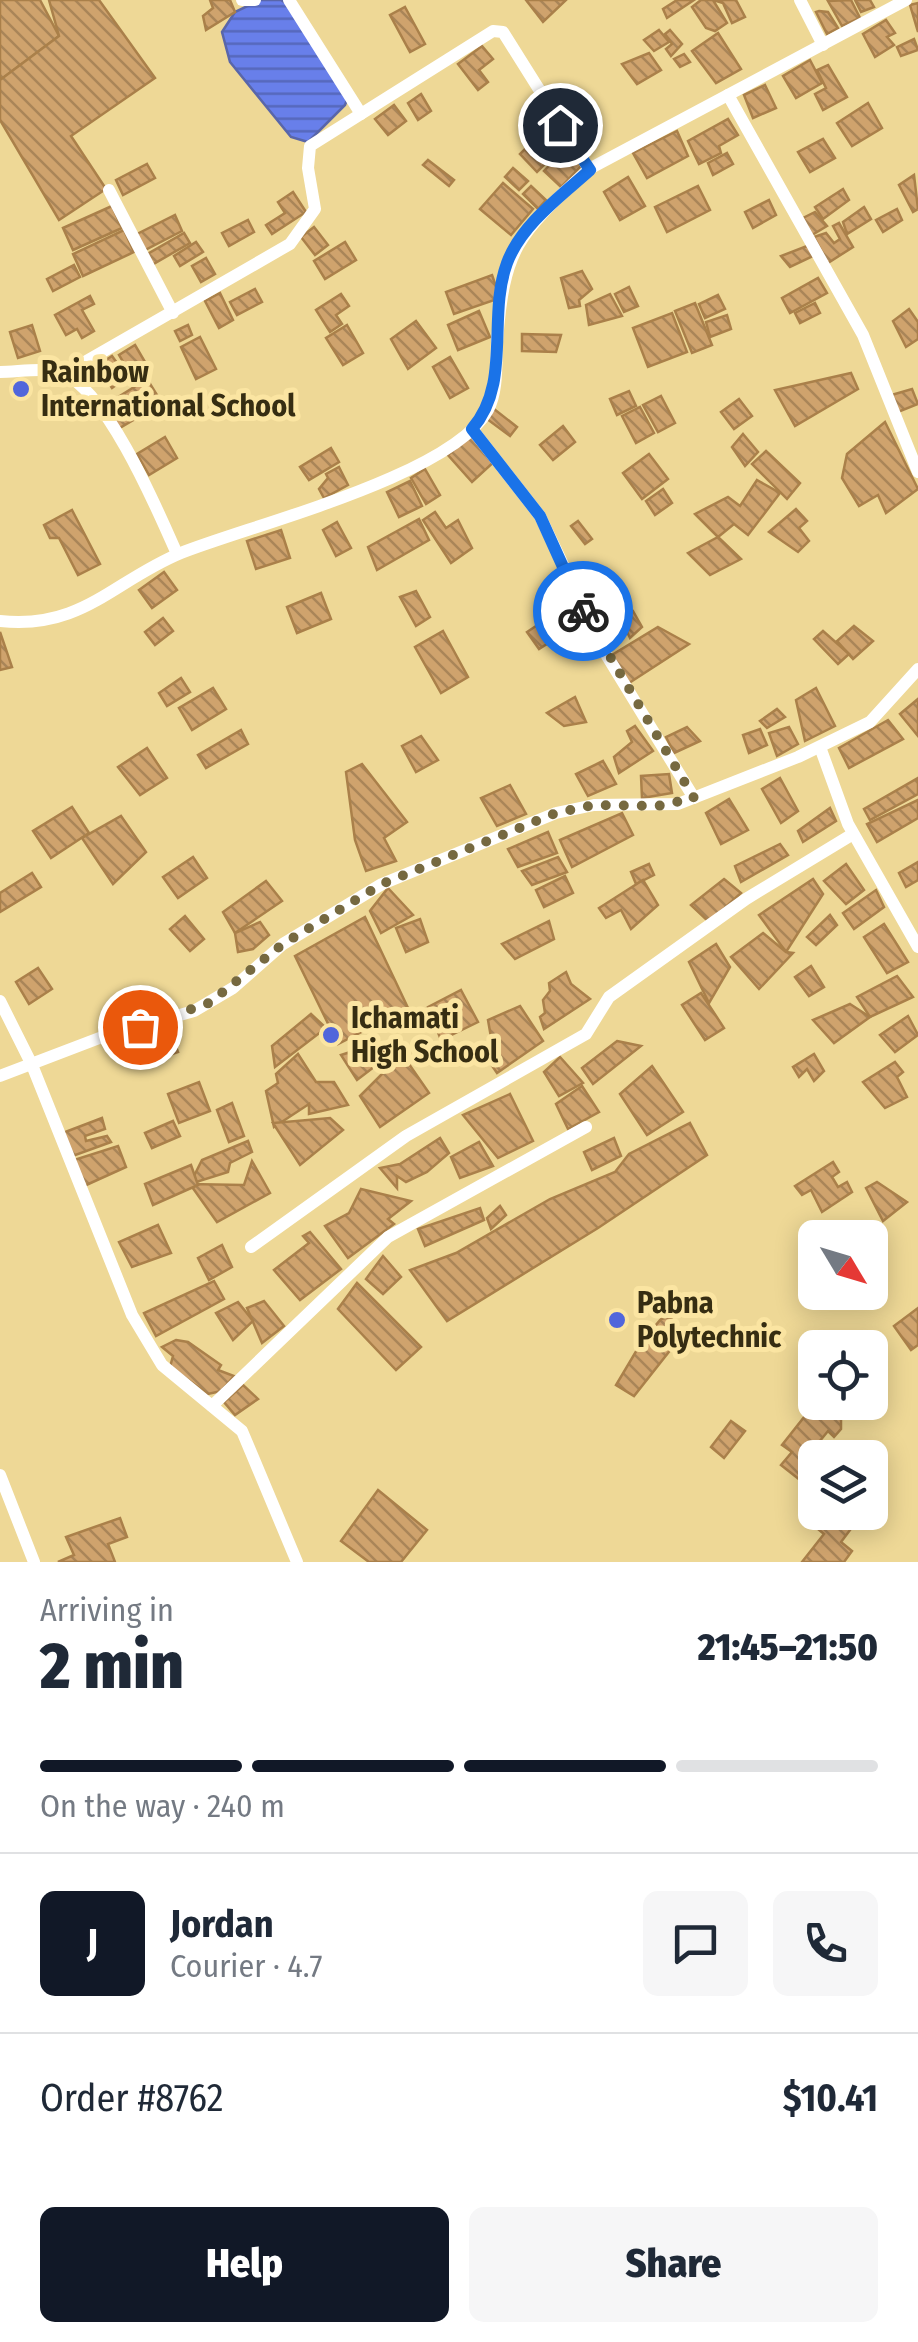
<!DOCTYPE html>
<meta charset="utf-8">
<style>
:root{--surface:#fff;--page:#f6f6f7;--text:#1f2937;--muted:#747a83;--line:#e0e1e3;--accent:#111827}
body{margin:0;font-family:"Fira Sans Condensed",sans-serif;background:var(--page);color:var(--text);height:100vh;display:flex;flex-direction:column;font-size:38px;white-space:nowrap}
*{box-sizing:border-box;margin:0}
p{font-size:32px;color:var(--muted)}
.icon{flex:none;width:55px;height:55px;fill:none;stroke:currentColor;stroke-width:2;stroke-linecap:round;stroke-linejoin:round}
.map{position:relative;height:1562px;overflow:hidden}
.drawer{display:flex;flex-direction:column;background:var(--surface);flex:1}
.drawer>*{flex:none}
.needle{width:65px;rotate:128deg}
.fabs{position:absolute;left:798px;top:1220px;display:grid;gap:20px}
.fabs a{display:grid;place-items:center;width:90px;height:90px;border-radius:15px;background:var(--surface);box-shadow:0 5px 25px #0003;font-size:50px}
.pin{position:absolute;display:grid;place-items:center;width:85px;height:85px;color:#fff;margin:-42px;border:5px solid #fff;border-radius:50%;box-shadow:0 2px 10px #0007}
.courier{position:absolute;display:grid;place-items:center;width:100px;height:100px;margin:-50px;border:8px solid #1a73e8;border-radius:50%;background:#fff;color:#222;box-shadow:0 2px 12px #0007}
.overview em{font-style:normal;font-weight:800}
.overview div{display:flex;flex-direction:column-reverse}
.overview{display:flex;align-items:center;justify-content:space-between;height:170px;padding:0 40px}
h1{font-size:65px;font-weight:800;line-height:75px}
.bar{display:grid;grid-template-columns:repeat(4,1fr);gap:15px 10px;align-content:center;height:120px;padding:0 40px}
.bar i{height:12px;border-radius:8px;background:var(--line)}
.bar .selected{background:var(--accent)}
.bar p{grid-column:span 4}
.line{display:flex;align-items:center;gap:25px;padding:0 40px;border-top:2px solid var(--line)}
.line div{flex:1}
.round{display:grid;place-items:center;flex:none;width:105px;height:105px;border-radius:15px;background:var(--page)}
.cta{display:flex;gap:20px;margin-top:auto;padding:20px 40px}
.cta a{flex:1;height:115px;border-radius:15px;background:var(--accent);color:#fff;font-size:40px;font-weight:800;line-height:115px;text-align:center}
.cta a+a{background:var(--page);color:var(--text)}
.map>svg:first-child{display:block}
.water{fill:url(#water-rules);stroke:#5966a9;stroke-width:2.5}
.building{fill:url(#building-back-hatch);stroke:#aa804a;stroke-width:2.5}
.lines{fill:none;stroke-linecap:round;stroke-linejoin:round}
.street{stroke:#fff;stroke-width:12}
.done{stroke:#766940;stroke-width:10;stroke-dasharray:0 18}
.route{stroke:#1a73e8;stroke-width:12}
.poi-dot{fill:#5166db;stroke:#fbe5a2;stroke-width:4}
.labels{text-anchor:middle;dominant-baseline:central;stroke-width:10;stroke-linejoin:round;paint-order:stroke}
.poi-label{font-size:30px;font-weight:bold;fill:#362d12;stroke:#fbe5a2;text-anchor:start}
</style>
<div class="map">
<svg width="918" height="1562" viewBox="0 0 918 1562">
<defs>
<pattern id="water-rules" width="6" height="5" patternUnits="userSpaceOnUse" patternTransform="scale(2.5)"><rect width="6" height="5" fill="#687fea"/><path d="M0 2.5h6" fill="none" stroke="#5668bc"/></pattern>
<pattern id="building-back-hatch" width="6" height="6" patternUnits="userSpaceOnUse" patternTransform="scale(2.5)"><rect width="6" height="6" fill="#cfa36d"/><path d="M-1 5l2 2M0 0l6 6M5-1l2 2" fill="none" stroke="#a98558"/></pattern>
</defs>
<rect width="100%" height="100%" fill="#eed896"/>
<!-- water -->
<polygon class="water" points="260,0 281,0 290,6 348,97 345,105 308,142 291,137 230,62 222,32 235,12"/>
<!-- building -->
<g class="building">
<polygon points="0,0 40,0 59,36 0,80"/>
<polygon points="49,0 99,0 155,78 71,136 106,189 59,220 0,120 0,80 59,36"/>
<polygon points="210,0 230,0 235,12 206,30 203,16 213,8"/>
<polygon points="526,0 566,0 543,22"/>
<polygon points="677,0 694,0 667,18 663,9"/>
<polygon points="701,0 713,0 727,23 715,31 706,28 692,7"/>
<polygon points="713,0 736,0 745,17 732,23 723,3"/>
<polygon points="851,0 860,18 842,26 828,1"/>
<polygon points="855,0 870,0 874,7 861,12"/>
<polygon points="918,3 918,32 910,5"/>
<polygon points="405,7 425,44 410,52 390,15"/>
<polygon points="819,11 828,12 838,28 827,34 816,12"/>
<polygon points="886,20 895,33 887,37 894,45 875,57 863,34"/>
<polygon points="659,30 669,42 654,51 644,40"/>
<polygon points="670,30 682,44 671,56 666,49 672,44 665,34"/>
<polygon points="718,33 741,69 716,83 692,51"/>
<polygon points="914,39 918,50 901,56 897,47"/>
<polygon points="482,46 493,59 479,70 488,82 478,90 458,64"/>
<polygon points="649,53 661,70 637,84 622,64"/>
<polygon points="684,54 690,62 680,67 674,59"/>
<polygon points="810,60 822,83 796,98 783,76"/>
<polygon points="828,65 847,97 823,110 815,94 826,88 817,70"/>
<polygon points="765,85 776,108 753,118 744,95"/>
<polygon points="421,94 431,111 418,120 408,103"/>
<polygon points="868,103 882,128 852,146 837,123"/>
<polygon points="394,105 406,121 388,135 375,119"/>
<polygon points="728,119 738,135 719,146 721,153 699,164 688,141"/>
<polygon points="548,126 565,144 537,172 520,154"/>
<polygon points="677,131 688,156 647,178 633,153"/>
<polygon points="823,139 835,158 810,172 798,152"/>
<polygon points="566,148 583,164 561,187 544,171"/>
<polygon points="727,153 733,164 713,175 708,163"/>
<polygon points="428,160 454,180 449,186 423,165"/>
<polygon points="147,164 155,178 123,195 116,180"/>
<polygon points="513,168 528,181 519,190 505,177"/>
<polygon points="914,175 918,209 913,212 899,185"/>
<polygon points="628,177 645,206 620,220 604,192"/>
<polygon points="503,183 533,209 511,235 480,209"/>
<polygon points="531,186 546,200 538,209 523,194"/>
<polygon points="698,186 710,210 667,232 655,207"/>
<polygon points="843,189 849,200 823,219 815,207"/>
<polygon points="293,192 306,212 272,234 266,225 285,213 278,202"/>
<polygon points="769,200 776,215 753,228 745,212"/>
<polygon points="112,206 122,228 73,250 63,228"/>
<polygon points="864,207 871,219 847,234 843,222"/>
<polygon points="897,209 902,220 883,232 876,220"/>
<polygon points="815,212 827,226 812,235 803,218"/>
<polygon points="175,215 182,231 145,250 137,234"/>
<polygon points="248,220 254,232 229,246 222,233"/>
<polygon points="839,223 853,247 828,263 814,237 826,233 834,243 840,239 833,226"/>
<polygon points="314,227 328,245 315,255 301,237"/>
<polygon points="124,230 134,252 83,276 73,254"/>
<polygon points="184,233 190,243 150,266 144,256"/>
<polygon points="196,242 203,252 180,266 174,256"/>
<polygon points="345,242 356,260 325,279 314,261"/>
<polygon points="807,246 815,255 790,267 781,256"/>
<polygon points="206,258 215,274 201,282 192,266"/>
<polygon points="74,265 80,277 53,291 47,279"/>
<polygon points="582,271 592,289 579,300 580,306 569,308 561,278"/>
<polygon points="492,275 500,298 454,314 446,292"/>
<polygon points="818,278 827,293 790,313 782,298"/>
<polygon points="629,287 638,306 624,312 615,294"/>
<polygon points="255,289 262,302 237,315 230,302"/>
<polygon points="220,293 233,320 219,328 205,301"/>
<polygon points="341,294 349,306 336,315 342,324 330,332 316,310"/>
<polygon points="610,294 622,316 589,325 586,305"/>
<polygon points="718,295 725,309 705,318 699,304"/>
<polygon points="90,296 94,304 82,310 94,331 82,338 77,329 66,335 55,315"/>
<polygon points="695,303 712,345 692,353 675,311"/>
<polygon points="815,303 820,313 800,323 795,313"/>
<polygon points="909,309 918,322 918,339 906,347 893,321"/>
<polygon points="479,311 490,337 458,350 448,325"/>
<polygon points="672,313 687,352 648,367 633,328"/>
<polygon points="727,315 731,329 710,337 706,322"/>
<polygon points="416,321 436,348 408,369 391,339"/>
<polygon points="32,325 40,351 18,358 10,332"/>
<polygon points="188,325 192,335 180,341 175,331"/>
<polygon points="347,325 363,353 343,365 326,338"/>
<polygon points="522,334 561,335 556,352 522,351"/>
<polygon points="200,337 216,369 196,379 181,347"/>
<polygon points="135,345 148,367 132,377 119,355"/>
<polygon points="112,356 127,377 112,388 97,366"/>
<polygon points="450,357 468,388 450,398 433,367"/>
<polygon points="851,373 858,389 795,426 775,390"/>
<polygon points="147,379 162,403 118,429 104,406"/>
<polygon points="912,389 918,404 898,412 888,396"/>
<polygon points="629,391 636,406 617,415 610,399"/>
<polygon points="661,396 675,423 658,432 643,405"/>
<polygon points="739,399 752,416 734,429 721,412"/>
<polygon points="640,407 654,433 636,443 622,416"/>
<polygon points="494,409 517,427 510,436 487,419"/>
<polygon points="885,422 918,489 886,513 878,495 859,506 842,478 847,454"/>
<polygon points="563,426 575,442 553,460 540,445"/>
<polygon points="472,434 496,460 472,482 448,455"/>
<polygon points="743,434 758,452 745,466 732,447"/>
<polygon points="165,437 177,458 149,475 137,454"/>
<polygon points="331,448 339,462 309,480 300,467"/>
<polygon points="766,451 800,483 787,499 752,464"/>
<polygon points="649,454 668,479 642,499 623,473"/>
<polygon points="339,467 348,485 324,498 319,489 328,478 326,474"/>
<polygon points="425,469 440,495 426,504 411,478"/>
<polygon points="757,480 780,493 748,535 734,524 718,537 695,514 728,497 740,506"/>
<polygon points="410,481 422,506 399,517 387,492"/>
<polygon points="663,489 672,503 655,515 646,501"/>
<polygon points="796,509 807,521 799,528 809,541 798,552 769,532"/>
<polygon points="72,510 100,564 78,575 59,538 50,538 44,525"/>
<polygon points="435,512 446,528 458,520 472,548 451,563 423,520"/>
<polygon points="419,519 429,540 377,570 368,547"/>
<polygon points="578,521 592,539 585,544 571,526"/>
<polygon points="337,522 351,548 336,556 323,530"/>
<polygon points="281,530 290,558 256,569 247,541"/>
<polygon points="718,537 741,559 710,575 688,553"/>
<polygon points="164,572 177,590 152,608 139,590"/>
<polygon points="416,591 430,617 416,626 400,597"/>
<polygon points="321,593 331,619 297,633 287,607"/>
<polygon points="633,611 642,627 630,638 620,617"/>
<polygon points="163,618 173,631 155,645 145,632"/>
<polygon points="545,620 556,638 539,649 527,632"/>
<polygon points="854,626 873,641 853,659 837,641"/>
<polygon points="658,627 689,644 629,683 612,655"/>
<polygon points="443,631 468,677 441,693 415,647"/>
<polygon points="823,631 849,654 838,664 814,639"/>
<polygon points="0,632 12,667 0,670"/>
<polygon points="181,678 190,692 167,706 159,693"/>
<polygon points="213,688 226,709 192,730 179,708"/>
<polygon points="816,688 835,726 805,741 796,700"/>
<polygon points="575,697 586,722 564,726 547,713"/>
<polygon points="918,699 918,736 900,714"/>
<polygon points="777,709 785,717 767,728 760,721"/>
<polygon points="888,720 903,739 849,768 839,748"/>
<polygon points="635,726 653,751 619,773 614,757 632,742 627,731"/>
<polygon points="687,727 700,741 674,753 666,737"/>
<polygon points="789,727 798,744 777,756 769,733"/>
<polygon points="760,729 767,745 749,753 743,735"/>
<polygon points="241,730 248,744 206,768 198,755"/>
<polygon points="421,736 438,760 416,772 402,746"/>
<polygon points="147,748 167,778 140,795 118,767"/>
<polygon points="603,761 616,784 588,796 576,774"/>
<polygon points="362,764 407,822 384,838 396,861 366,871 355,840 346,772"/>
<polygon points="669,774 672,793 642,798 641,776"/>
<polygon points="780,778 798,811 781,823 762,789"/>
<polygon points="918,778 918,794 870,820 864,809"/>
<polygon points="510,785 526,814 497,826 481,798"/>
<polygon points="729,799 748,830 721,844 706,813"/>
<polygon points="918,800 918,818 877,842 867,824"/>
<polygon points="72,807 89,833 51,858 33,831"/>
<polygon points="830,808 836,821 803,842 798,831"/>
<polygon points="622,813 633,835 572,867 560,840"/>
<polygon points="121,816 146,852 113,884 82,838"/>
<polygon points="548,832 557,853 518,867 508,849"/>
<polygon points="780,844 788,855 741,882 735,866"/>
<polygon points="193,857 207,878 178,898 163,877"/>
<polygon points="558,857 567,872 532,885 522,871"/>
<polygon points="918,862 918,880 906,887 899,873"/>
<polygon points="649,864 654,875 636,884 631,872"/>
<polygon points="846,864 864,890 846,904 824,881"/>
<polygon points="32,873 41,887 0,912 0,893"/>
<polygon points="565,876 573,893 544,907 536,890"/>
<polygon points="724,879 741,893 709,922 691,905"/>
<polygon points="813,879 823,894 786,952 759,915"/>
<polygon points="643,880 658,905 631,929 621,910 606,918 599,908"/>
<polygon points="266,881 282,901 235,933 223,912"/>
<polygon points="388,888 413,915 381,933 370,911"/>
<polygon points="876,890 884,907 854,929 843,913"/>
<polygon points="830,915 837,925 816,945 807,937"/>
<polygon points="185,916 204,939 190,951 170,929"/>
<polygon points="365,917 408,1008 338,1044 295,956"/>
<polygon points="420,919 428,942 406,952 396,928"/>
<polygon points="549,921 554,939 515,959 502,944"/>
<polygon points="260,922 269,935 253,949 238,952 235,933"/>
<polygon points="884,924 908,962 887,973 864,937"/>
<polygon points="763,933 786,952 793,953 759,989 731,957"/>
<polygon points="716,944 730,967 709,1003 689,962"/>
<polygon points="811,966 824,987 809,996 795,977"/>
<polygon points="38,968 52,989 29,1004 16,982"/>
<polygon points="566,972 571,984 590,999 544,1029 540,1017 545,1013 543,1000 550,991 549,983"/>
<polygon points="897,976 913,997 870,1017 857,997"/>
<polygon points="461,990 478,1022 441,1040 428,1007"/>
<polygon points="701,993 724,1028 705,1040 682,1005"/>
<polygon points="850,1004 870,1017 834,1043 813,1020"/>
<polygon points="520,1006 543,1041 497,1073 484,1054 492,1043 488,1020"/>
<polygon points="311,1014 326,1028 275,1067 272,1046"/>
<polygon points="908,1016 918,1035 895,1052 880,1035"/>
<polygon points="170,1031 178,1052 147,1063 140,1042"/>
<polygon points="617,1041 641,1046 593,1084 582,1068"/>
<polygon points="378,1043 387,1057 357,1080 341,1055"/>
<polygon points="298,1054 316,1082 334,1082 348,1105 309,1114 309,1104 274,1127 266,1091 278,1083 276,1074"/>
<polygon points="402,1054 429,1093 380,1127 360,1096"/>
<polygon points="814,1054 824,1071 814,1081 807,1069 799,1077 793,1067"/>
<polygon points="560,1057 583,1083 559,1096 544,1072"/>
<polygon points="895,1062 903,1072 897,1077 907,1097 885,1108 863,1082"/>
<polygon points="652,1066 683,1112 647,1135 620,1094"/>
<polygon points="199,1082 210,1111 179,1123 168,1094"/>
<polygon points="582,1086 599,1112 568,1129 556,1104"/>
<polygon points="510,1094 533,1141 498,1158 463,1115"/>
<polygon points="232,1103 244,1136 229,1142 217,1110"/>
<polygon points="102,1118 105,1129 85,1136 86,1141 107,1136 111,1142 70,1157 60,1134"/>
<polygon points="330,1118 343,1130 300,1165 273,1123"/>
<polygon points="173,1121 180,1136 152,1148 145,1133"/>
<polygon points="690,1123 707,1155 598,1228 447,1321 410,1270 456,1253 550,1199 615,1172 629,1154"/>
<polygon points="440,1138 449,1153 427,1172 406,1182 397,1176 397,1188 380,1168 400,1164"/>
<polygon points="614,1138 621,1156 592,1170 584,1152"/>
<polygon points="248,1141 252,1152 230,1163 228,1172 190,1184 202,1160"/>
<polygon points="479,1142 493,1166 460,1178 451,1157"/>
<polygon points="118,1146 126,1167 84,1186 71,1161"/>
<polygon points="252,1161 270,1193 217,1222 190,1184 244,1185"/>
<polygon points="833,1162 839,1172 832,1177 838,1187 847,1182 852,1192 822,1212 811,1190 802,1195 795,1186"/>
<polygon points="191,1165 198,1185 153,1205 145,1184"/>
<polygon points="877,1182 907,1202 883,1221 866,1188"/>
<polygon points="361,1189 411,1201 388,1219 394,1224 348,1258 325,1226 349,1213"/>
<polygon points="500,1206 506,1215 491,1229 487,1218"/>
<polygon points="480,1208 484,1220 425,1246 418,1229"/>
<polygon points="834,1222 844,1231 837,1238 815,1238 815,1242 810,1238"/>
<polygon points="158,1225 171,1253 132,1267 119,1242"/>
<polygon points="310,1232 341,1269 300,1300 274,1270 309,1243 303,1236"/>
<polygon points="222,1245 232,1267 209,1280 198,1258"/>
<polygon points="383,1256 401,1277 383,1294 366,1279"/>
<polygon points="214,1281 224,1299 156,1336 144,1313"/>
<polygon points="357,1283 421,1347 396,1370 338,1309"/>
<polygon points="264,1301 284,1326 262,1343 247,1308"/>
<polygon points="238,1302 253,1321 233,1340 216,1313"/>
<polygon points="918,1308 918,1345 911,1350 894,1326"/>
<polygon points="670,1317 683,1334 634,1396 616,1385 641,1343 661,1319"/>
<polygon points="176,1340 188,1342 221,1365 218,1370 234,1376 221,1391 208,1394 170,1367 173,1356 162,1347"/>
<polygon points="243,1385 258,1399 235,1415 224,1402"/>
<polygon points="815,1389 815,1402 847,1405 841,1415 841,1429 834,1437 828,1431 815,1447 820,1452 806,1469 815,1475 812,1480 805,1474 800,1480 781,1465 792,1452 782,1445 812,1407 808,1399"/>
<polygon points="731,1421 745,1431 724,1458 711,1447"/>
<polygon points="378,1490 427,1530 401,1562 369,1562 341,1541"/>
<polygon points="830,1512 852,1512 859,1518 841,1542 852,1551 844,1562 802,1562 824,1534 818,1529"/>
<polygon points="120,1518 127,1537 108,1544 115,1562 58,1562 74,1555 66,1537"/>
</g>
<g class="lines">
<!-- street -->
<g class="street">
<polyline points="242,0 255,0"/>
<polyline points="289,0 361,114"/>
<polyline points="800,0 823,45"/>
<polyline points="728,95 863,335 918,472"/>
<polyline points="109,190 173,313"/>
<path d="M0 372C18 372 45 367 62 373 107 390 158 511 177 554"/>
<polyline points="64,374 290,244 315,209 308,168 310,146 493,31 503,32 589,169"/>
<polyline points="472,429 540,516 604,651 694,798"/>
<path d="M0 621C82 630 113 581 181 553 251 525 452 476 488 410 498 391 496 363 497 342 504 245 519 234 589 169L906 0"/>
<polyline points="820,747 848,824 918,947"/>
<polyline points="0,1001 32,1065 132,1315 162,1365 242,1431 297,1562"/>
<polyline points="0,1076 102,1037 194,1011 233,988 283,944 382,884 556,813 594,805 678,804 798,757 870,722 918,669"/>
<polyline points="251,1247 406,1136 586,1034 609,997 746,899 853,834"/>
<polyline points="212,1406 388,1237 586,1127"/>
<polyline points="0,1475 34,1562"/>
</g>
</g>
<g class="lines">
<!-- done -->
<polyline class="done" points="140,1027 209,1003 283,944 382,884 556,813 594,805 658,806 694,798 583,611"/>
<!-- route -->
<path class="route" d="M560 125 590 170C561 196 521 225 507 263 487 317 512 383 472 429L540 516 583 611"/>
</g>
<!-- markers -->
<g class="poi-dot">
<circle cx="21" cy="389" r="10"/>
<circle cx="331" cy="1035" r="10"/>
<circle cx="617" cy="1320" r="10"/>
</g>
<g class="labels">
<!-- poi labels -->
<g class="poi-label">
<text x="41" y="372">Rainbow<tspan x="41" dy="34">International School</tspan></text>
<text x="351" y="1018">Ichamati<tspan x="351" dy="34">High School</tspan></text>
<text x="637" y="1303">Pabna<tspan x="637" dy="34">Polytechnic</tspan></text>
</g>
</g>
</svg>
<div class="fabs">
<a><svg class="needle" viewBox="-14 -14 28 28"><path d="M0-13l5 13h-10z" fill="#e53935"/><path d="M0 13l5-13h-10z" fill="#747a83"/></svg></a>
<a><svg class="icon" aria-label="locate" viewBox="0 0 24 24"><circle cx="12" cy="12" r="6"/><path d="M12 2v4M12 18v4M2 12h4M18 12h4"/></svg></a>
<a><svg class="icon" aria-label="layers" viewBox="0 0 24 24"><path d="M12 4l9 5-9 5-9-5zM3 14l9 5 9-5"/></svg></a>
</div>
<div class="pin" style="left:140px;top:1027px;background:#ea580c"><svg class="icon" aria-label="bag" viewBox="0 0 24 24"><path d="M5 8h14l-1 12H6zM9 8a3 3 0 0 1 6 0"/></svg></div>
<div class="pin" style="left:560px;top:125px;background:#1f2937"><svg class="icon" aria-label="home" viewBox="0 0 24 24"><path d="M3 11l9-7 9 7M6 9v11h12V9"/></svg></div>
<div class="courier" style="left:583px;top:611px"><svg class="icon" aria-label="bike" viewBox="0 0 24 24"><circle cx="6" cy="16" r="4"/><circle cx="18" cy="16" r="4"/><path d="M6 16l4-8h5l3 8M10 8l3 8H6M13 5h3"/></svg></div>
</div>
<section class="drawer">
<div class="overview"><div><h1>2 min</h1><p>Arriving in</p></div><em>21:45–21:50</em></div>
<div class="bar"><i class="selected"></i><i class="selected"></i><i class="selected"></i><i></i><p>On the way · 240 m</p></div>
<div class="line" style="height:180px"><b class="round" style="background:var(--accent);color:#fff">J</b><div><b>Jordan</b><p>Courier · 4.7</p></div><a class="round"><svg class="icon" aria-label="chat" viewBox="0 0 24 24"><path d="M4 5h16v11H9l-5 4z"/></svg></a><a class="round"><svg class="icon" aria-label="phone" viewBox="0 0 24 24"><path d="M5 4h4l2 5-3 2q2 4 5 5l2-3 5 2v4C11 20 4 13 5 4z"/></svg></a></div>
<div class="line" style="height:130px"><div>Order #8762</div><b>$10.41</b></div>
<div class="cta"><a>Help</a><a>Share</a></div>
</section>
